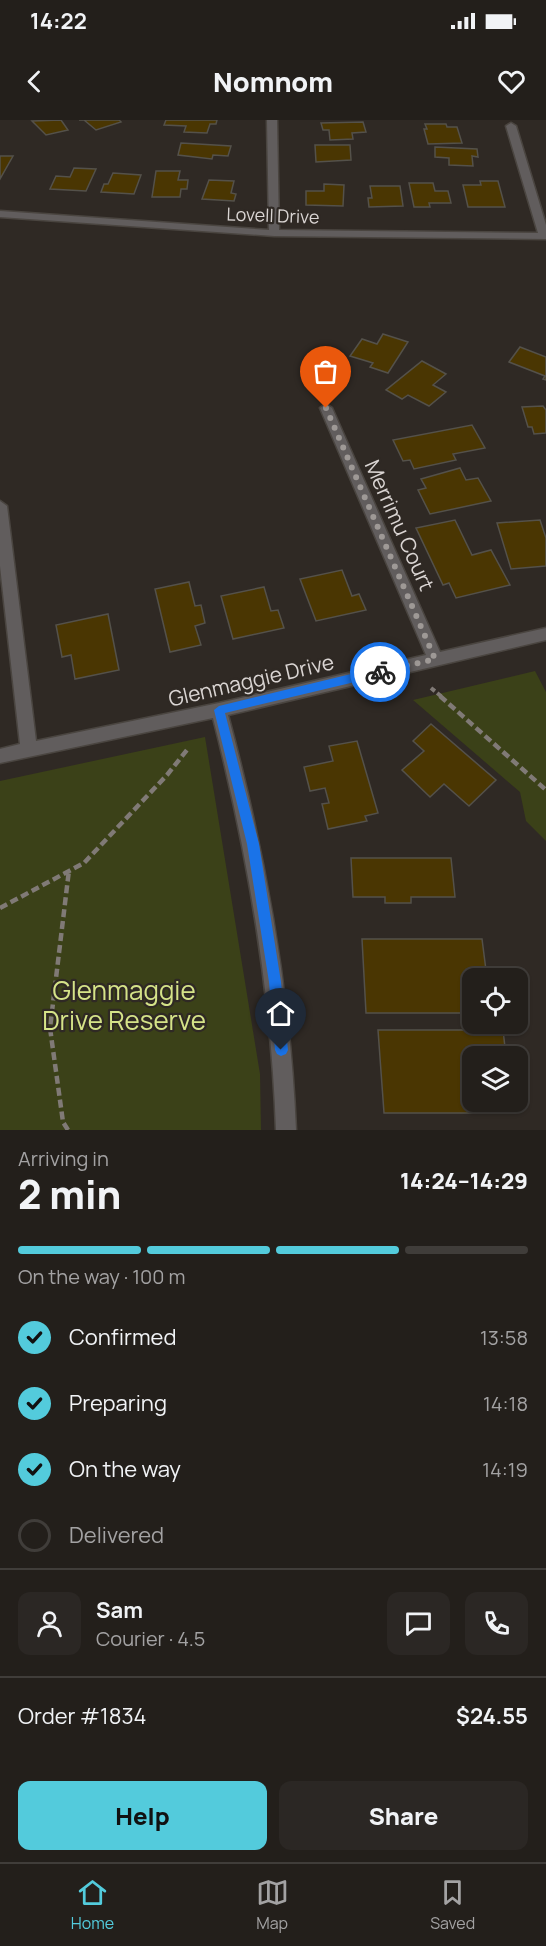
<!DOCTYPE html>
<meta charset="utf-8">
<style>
:root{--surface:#231f1b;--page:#2b2724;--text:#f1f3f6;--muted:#a3a2a3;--line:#403d3a;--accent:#53cbdc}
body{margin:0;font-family:Manrope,sans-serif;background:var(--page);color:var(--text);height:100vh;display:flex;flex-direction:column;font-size:22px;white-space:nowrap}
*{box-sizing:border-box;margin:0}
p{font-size:20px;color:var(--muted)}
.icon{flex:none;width:33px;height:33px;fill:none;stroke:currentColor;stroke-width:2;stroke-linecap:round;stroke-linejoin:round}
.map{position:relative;height:1010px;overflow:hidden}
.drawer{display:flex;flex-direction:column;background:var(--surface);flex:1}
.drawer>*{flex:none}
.controls{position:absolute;left:462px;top:848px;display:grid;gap:12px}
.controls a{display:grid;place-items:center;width:66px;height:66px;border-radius:12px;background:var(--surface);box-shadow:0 2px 4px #0004,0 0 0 2px var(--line);font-size:30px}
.pin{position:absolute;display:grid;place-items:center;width:51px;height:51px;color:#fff;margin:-62px -26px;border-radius:50% 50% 50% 0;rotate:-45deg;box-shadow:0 0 6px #0007}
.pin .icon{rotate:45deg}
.courier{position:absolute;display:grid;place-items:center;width:60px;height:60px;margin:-30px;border:4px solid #1a73e8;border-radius:50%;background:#fff;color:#222;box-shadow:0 2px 8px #0007}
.overview em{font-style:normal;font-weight:800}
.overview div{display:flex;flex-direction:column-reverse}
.overview{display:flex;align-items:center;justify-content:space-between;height:102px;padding:0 18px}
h1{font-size:39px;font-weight:800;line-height:45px}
.bar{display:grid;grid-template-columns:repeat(4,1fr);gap:9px 6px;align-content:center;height:72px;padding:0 18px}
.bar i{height:8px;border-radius:4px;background:var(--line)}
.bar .active{background:var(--accent)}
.bar p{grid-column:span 4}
.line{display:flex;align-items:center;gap:15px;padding:0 18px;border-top:2px solid var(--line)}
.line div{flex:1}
.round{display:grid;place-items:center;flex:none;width:63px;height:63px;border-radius:12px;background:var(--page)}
ol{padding:0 18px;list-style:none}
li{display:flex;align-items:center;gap:18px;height:66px}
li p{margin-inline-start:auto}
li .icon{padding:6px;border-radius:50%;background:var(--accent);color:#111;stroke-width:4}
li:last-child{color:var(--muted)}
li i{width:33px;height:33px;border:3px solid var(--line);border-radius:50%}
.button{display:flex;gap:12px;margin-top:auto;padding:12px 18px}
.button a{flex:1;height:69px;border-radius:12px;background:var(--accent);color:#111;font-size:24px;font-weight:800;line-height:69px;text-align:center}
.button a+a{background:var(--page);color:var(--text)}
.status{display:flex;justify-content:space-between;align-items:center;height:42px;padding:0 30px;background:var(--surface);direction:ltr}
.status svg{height:16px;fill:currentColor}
header{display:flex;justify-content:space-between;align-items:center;height:78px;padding:0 18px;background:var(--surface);font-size:27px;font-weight:800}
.tab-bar{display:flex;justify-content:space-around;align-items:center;height:84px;border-top:2px solid var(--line);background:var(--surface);font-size:16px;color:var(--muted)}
.tab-bar a{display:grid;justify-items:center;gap:3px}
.tab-bar .active{color:var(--accent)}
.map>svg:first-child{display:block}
.green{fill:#3b4118}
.building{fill:#4a3602;stroke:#54514a;stroke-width:1.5}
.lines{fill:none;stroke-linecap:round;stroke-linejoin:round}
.minor-casing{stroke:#4a4540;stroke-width:3}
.path-far1{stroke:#807a76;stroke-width:4;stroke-dasharray:5 3;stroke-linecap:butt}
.path{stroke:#807a76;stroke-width:4.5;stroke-dasharray:8 4;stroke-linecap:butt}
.minor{fill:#615d5d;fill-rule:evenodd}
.route{fill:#1a73e8}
.done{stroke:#9e9996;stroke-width:6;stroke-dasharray:0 10.8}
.labels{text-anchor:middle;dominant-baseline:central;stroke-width:4.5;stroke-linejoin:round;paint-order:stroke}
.far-street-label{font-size:18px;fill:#dad5d3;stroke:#2f2924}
.street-label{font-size:21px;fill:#dad5d3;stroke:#2f2924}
.near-park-label{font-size:26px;fill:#d5e388;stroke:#2f2924}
</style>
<div class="status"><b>14:22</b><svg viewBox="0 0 49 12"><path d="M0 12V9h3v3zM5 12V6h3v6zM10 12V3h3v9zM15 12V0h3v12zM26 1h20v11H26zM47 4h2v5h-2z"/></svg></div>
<header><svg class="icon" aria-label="back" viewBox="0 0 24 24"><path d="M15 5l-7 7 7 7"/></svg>Nomnom<svg class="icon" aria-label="heart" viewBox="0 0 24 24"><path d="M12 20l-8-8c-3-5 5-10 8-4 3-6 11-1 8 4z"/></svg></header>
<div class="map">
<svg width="546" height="1010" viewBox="0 0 546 1010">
<rect width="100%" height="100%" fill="#2f2924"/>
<!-- green -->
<g class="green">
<polygon points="535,551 546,572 546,721 526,701 520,672 413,580"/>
<polygon points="205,617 260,954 261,1010 0,1010 0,661"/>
</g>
<!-- building -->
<g class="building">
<polygon points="61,0 68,10 46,15 32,1"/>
<polygon points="79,0 119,0 121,2 96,10 84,0"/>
<polygon points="166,0 217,0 216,4 210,4 207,13 184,12 186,6 164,5"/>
<polygon points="363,2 366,12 352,13 353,19 330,20 329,10 323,10 321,3"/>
<polygon points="425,4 446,4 447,7 457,7 462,23 428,24 424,9 427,9"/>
<polygon points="181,23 231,26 228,36 213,35 212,39 178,35"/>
<polygon points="315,25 350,25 351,40 316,42"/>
<polygon points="435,27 477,29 478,37 472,36 473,46 449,45 449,38 435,37"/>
<polygon points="0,36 13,36 0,59"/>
<polygon points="74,48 96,49 86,71 50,69 56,56 70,57"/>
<polygon points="156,51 180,51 178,60 188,60 187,69 181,69 180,77 152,77"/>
<polygon points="113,53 141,55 134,74 101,72 104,64 108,64"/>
<polygon points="209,60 234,61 231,73 236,74 234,81 202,79"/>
<polygon points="480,61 498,61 505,87 468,87 463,65 481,65"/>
<polygon points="409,63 433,63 435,71 448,71 451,83 429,83 430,87 414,87"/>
<polygon points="324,64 344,65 343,86 306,85 306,71 324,71"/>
<polygon points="370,66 400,66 403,86 369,87 368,78 372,78"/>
<polygon points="383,214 408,222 388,253 370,247 373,243 350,236 362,219 377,224"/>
<polygon points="520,227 546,237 546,260 543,259 545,256 509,242"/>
<polygon points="422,241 446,254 433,265 446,272 429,286 408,275 402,279 386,270"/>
<polygon points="543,286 546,290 546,313 534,314 532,307 528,307 522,287"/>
<polygon points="472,305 485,328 453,334 456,340 414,349 410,340 403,341 393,320"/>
<polygon points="460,348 466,360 478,358 491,381 430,394 418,370 426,368 421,359"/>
<polygon points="455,400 472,435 491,430 510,465 456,478 449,463 443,465 416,408"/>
<polygon points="540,400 546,418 546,446 511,449 497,403"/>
<polygon points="342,450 352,476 359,474 366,490 316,501 300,459"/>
<polygon points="189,462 195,486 201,485 205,503 195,506 201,525 170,532 155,469"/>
<polygon points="264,467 271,491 278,490 284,508 233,519 221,476"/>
<polygon points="108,494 119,550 75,559 71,535 62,537 56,505"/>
<polygon points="431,604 496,660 469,686 444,664 430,677 402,650 424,631 413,621"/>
<polygon points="357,621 378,693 365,696 367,701 328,709 322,684 329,683 325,668 310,671 304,647 333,641 329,626"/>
<polygon points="351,738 451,738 455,777 411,777 411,783 385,783 385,777 353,777"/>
<polygon points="362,819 482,819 487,858 472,858 472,893 366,893"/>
<polygon points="378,910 503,910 506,936 472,936 472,981 512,981 514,993 384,993"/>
</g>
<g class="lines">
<!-- minor casing -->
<g class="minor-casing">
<g id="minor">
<polygon points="267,0 277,0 279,110 538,113 506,6 511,3 516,6 546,105 546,119 274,116 0,97 0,91 269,110"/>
<path d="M326 284 332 288 440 532 546 508V520L228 595C265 732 290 868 296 1010H276C271 870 248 734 213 598L0 643V629L20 624 0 446V381L7 386 36 621 219 583 426 535 320 288Z"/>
</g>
</g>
<!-- path-far1 -->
<polyline class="path-far1" points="431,568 442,577"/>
<!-- path -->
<g class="path">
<polyline points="440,576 546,670"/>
<polyline points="0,788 84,743 167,655 187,630"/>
<polyline points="68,1010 63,1002 50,908 69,750"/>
</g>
<!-- minor -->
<use href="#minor" class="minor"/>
</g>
<!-- route -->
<polygon class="route" points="380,547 385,552 380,556 225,593 259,724 281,862 288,930 286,934 281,936 277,934 275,930 269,862 247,724 214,590 219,586"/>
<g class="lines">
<!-- done -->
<polyline class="done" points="326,288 435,539 380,552"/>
</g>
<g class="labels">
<!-- far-street labels -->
<g class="far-street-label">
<text transform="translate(273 95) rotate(2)">Lovell Drive</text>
</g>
<!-- street labels -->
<g class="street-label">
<text transform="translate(400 405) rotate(66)">Merrimu Court</text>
<text transform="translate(251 560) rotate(-13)">Glenmaggie Drive</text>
</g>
<!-- near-park labels -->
<g class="near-park-label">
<text x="124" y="870">Glenmaggie<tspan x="124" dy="30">Drive Reserve</tspan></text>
</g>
</g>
</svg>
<div class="controls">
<a><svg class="icon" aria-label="locate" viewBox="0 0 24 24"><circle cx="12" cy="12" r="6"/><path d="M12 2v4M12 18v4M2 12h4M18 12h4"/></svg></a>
<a><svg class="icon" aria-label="layers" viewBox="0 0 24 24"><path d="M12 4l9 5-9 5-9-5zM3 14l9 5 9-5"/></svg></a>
</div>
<div class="pin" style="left:326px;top:288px;background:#ea580c"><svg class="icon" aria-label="bag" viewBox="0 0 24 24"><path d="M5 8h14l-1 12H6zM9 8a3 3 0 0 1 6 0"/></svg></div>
<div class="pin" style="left:281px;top:930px;background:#1f2937"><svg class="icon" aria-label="home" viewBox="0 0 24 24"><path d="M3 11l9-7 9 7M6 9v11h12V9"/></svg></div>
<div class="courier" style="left:380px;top:552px"><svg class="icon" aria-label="bike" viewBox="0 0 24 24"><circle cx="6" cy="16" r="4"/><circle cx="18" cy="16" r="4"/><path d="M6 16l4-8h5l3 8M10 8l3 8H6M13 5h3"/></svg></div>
</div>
<section class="drawer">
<div class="overview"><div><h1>2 min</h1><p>Arriving in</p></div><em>14:24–14:29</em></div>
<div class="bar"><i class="active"></i><i class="active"></i><i class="active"></i><i></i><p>On the way · 100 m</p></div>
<ol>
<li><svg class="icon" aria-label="check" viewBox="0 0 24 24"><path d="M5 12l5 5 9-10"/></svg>Confirmed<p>13:58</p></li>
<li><svg class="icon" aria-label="check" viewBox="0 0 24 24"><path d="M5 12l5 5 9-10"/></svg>Preparing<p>14:18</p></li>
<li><svg class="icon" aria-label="check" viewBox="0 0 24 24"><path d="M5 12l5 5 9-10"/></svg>On the way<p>14:19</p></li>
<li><i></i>Delivered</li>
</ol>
<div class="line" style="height:108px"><a class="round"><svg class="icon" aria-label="person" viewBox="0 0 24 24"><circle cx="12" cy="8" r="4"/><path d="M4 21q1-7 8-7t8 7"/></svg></a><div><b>Sam</b><p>Courier · 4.5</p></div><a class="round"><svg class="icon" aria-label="chat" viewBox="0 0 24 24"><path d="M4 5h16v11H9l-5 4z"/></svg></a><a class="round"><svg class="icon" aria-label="phone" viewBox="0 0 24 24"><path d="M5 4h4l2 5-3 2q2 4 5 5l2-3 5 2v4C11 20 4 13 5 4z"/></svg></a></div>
<div class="line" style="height:78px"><div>Order #1834</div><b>$24.55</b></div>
<div class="button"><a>Help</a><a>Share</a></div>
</section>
<nav class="tab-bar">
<a class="active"><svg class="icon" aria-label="home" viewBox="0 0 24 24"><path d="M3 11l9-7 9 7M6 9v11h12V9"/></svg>Home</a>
<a><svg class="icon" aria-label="map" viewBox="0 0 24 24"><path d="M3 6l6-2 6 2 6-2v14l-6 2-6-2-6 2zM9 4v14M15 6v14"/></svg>Map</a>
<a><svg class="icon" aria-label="saved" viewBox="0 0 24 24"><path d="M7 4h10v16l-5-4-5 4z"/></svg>Saved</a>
</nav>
